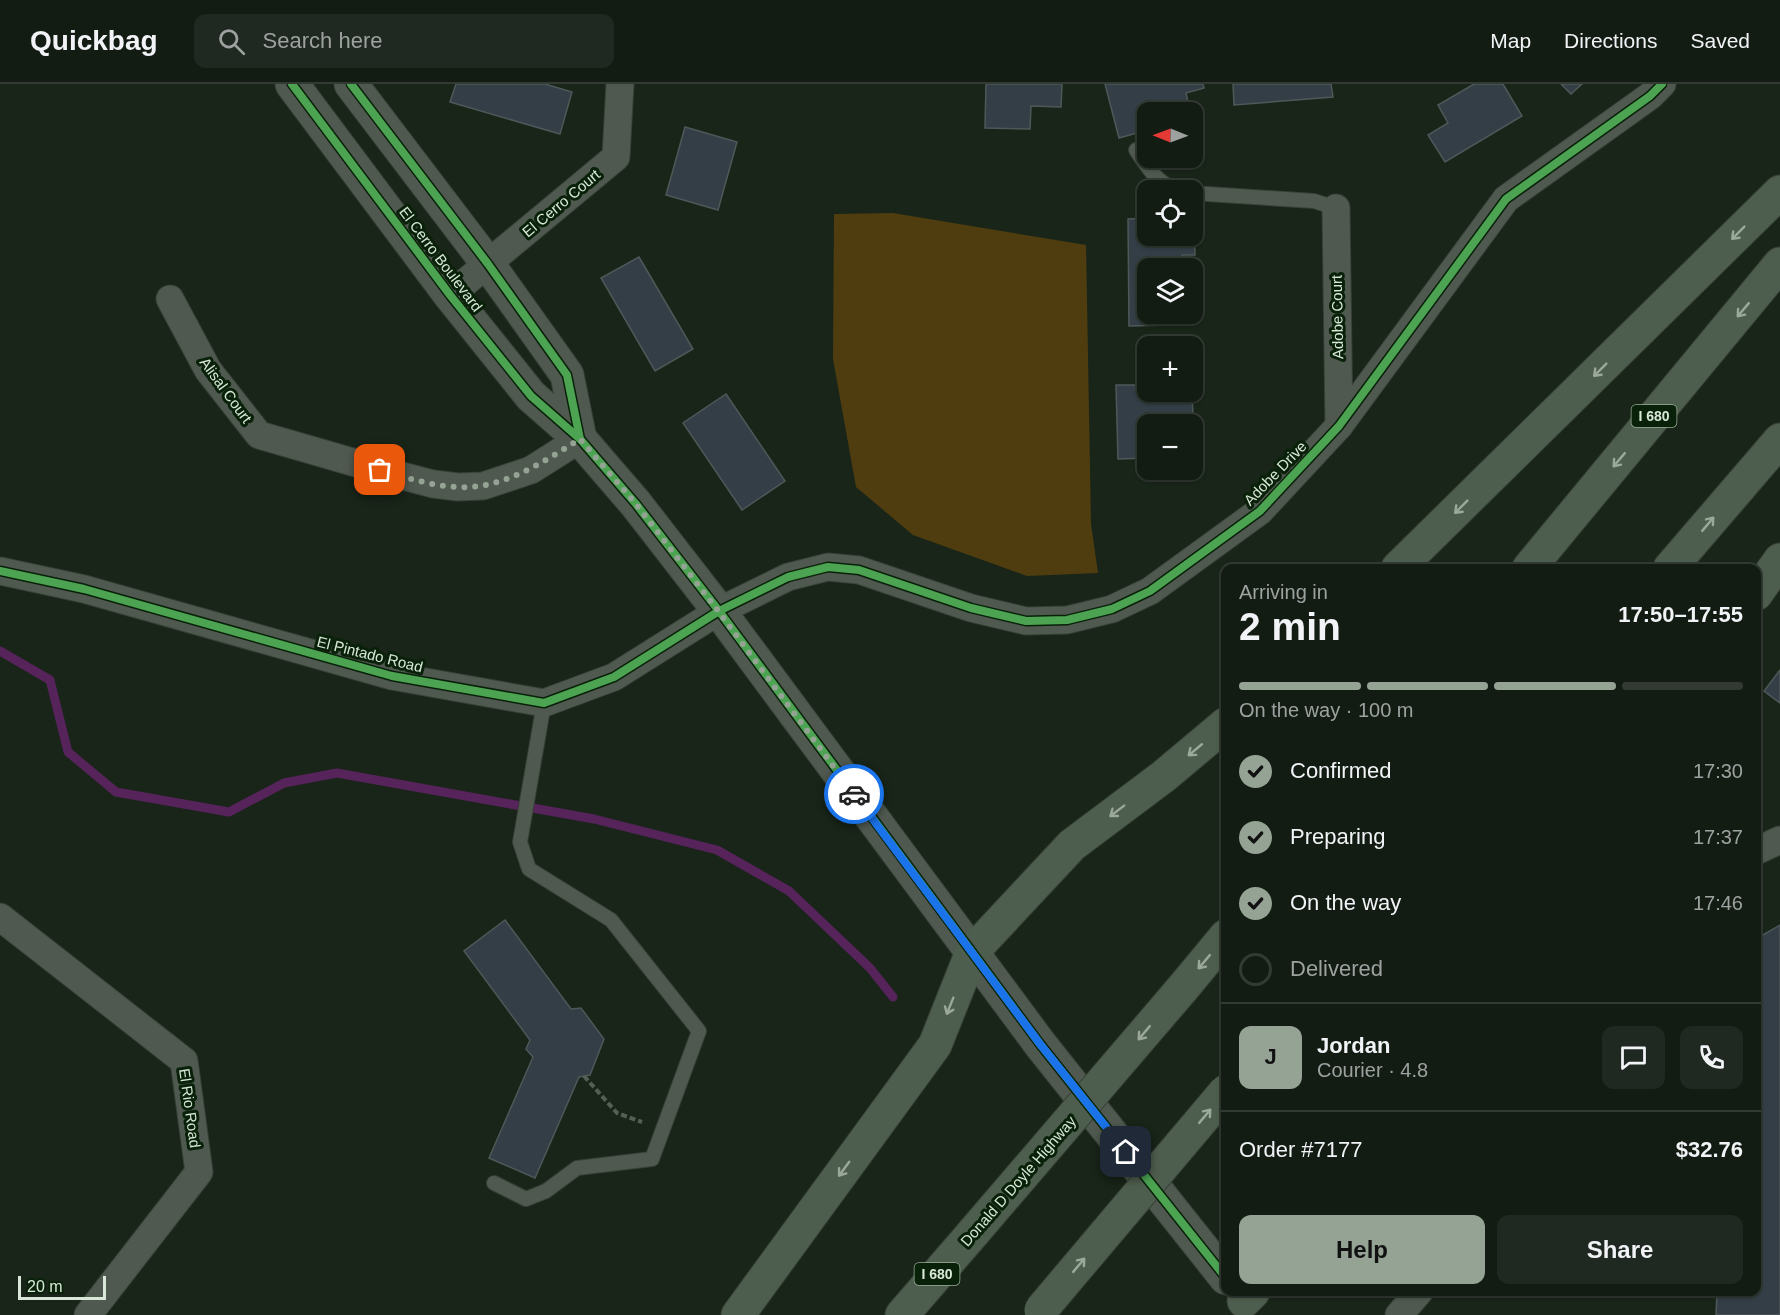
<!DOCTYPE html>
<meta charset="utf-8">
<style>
:root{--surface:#131c13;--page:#202921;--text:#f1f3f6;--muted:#9da1a0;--line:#323a33;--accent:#95a394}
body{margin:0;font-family:Arial,sans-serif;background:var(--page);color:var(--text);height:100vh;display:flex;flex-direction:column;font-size:22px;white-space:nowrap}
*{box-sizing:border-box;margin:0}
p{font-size:20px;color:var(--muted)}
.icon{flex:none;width:33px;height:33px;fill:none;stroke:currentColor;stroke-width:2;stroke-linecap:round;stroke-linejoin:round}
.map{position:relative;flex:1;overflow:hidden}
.sheet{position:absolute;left:1221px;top:480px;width:540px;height:732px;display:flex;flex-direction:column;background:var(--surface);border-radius:12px;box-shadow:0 2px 4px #0004,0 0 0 2px var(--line)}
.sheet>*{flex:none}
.needle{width:39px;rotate:271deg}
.fabs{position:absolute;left:1137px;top:18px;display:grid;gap:12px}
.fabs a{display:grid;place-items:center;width:66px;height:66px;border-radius:12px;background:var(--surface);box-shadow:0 2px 4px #0004,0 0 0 2px var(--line);font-size:30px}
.scale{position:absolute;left:18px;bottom:15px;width:88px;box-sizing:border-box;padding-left:6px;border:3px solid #d8e7d7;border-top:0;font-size:16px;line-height:21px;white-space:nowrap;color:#d8e7d7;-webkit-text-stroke:4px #092109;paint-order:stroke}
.pin{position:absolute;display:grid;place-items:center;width:51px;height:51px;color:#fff;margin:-26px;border-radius:12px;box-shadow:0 3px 9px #0006}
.courier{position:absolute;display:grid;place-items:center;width:60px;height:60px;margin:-30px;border:4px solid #1a73e8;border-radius:50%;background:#fff;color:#222;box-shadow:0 2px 8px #0007}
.overview em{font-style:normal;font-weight:700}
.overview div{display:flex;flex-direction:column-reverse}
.overview{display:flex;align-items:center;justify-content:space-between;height:102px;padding:0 18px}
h1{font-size:39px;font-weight:700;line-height:45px}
.bar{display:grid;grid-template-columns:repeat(4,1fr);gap:9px 6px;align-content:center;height:72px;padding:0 18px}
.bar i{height:8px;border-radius:4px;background:var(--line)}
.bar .current{background:var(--accent)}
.bar p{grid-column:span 4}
.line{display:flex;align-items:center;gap:15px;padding:0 18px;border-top:2px solid var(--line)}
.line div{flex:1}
.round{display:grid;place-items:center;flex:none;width:63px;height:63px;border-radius:12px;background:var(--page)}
ol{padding:0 18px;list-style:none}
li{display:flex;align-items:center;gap:18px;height:66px}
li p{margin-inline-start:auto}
li .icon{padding:6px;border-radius:50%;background:var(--accent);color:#111;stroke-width:4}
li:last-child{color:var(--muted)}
li i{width:33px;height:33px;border:3px solid var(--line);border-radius:50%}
.button{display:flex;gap:12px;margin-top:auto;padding:12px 18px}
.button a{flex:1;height:69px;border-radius:12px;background:var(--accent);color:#111;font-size:24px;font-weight:700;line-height:69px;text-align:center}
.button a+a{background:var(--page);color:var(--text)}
header{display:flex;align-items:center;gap:36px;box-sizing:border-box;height:84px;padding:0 30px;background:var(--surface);border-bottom:2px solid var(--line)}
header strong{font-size:28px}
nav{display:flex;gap:33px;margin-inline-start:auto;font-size:21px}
.search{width:420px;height:54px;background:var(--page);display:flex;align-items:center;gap:15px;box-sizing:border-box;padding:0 21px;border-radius:12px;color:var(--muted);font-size:22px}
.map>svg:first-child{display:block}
.green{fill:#4f3d0f}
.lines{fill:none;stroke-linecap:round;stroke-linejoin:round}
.stream{stroke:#56235b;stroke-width:9}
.building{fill:#333e46;stroke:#4f5859;stroke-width:1.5}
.lane-casing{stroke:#374137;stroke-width:16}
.street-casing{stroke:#374137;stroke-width:29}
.secondary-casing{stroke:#374137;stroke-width:35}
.highway-casing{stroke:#374137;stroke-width:35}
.path{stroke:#565f56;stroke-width:4;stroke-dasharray:6 3;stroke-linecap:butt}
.lane{stroke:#505950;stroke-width:14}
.street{stroke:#505950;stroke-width:27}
.secondary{stroke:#505950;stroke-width:33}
.highway{stroke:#4e5e4e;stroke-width:33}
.highway-bridge-casing{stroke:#374137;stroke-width:35;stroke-linecap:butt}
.highway-bridge{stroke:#4e5e4e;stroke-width:33}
.cycleway-casing{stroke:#092109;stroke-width:11}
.cycleway{stroke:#4ca352;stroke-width:8}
.oneway{stroke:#9aa999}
.done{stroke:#95a394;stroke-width:6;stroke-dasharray:0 10.8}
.route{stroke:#1a73e8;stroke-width:8}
.labels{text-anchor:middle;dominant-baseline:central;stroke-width:6;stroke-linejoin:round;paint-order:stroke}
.shield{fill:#092109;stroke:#9aac99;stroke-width:1.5}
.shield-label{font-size:14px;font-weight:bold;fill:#d8e7d7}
.street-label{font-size:15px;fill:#d8e7d7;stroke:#092109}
</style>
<header>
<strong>Quickbag</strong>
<div class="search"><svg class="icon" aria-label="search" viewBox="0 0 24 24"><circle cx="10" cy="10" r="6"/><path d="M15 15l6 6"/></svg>Search here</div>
<nav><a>Map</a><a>Directions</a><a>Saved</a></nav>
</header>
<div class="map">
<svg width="1780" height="1231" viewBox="0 0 1780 1231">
<rect width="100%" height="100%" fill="#192519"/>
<!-- green -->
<polygon class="green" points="893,129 1086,161 1091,440 1098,489 1027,492 913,451 856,403 833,275 834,130"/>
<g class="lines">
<!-- stream -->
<polyline class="stream" points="0,567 50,596 68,668 116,708 229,728 284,699 337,689 594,735 717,766 789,807 870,884 893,913"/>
</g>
<!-- building -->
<g class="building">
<polygon points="456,0 545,0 572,8 560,50 450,18"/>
<polygon points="986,0 1062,0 1061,23 1031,22 1030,45 985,44"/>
<polygon points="1105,0 1203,0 1204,4 1186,9 1188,18 1171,22 1173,28 1148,28 1148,46 1119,54"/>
<polygon points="1233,0 1331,0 1333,13 1234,21"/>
<polygon points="1474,0 1503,0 1522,32 1445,78 1428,51 1448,39 1438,21"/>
<polygon points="1561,0 1582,0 1571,10"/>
<polygon points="685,43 737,58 718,126 666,111"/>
<polygon points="1148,134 1148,152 1192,152 1194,134 1195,171 1182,171 1182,184 1148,184 1148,230 1170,230 1170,241 1129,242 1128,135"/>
<polygon points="639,173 693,265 655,287 601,194"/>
<polygon points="1116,301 1148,301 1148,308 1192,306 1193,334 1169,335 1169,340 1148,340 1148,374 1118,375"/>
<polygon points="726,310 785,397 742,426 683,339"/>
<polygon points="1780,586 1780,619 1764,607"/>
<polygon points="505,836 571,925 581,924 604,955 590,991 579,993 535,1094 489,1074 533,973 526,965 530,956 464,867"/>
<polygon points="1780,841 1780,1231 1716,1231 1717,1208 1756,1208 1756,855"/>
</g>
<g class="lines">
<!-- lane casing -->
<g class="lane-casing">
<g id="lane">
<path d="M1136 66C1147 83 1156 97 1175 106"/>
<polyline points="1192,109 1314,117 1336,124"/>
<polyline points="494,1099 526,1115 546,1107 577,1084 652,1075 699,947 611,836 529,785 520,758 544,619"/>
</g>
</g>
<!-- street casing -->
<g class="street-casing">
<g id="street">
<polyline points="1336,124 1339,342"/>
<polyline points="450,211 616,73 620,0"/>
<polyline points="170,215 208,286 259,351 380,386 433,400 458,403 483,402 531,386 580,355"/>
<polyline points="0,487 84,505 392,592 544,619 614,593 719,527 788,493 828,483 859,486 971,524 1026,537 1067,536 1112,525 1150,507 1260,427 1339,342 1506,115 1650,12 1662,0"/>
<polyline points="1756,767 1780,756"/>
<polyline points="0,833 184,977 199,1088 88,1231"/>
<polyline points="1399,1231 1419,1208"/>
</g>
</g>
<!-- secondary casing -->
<g class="secondary-casing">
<g id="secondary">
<polyline points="292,0 450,211 531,312 580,355 636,420 719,527 1040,960 1226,1194"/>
<polyline points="351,0 488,180 567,291 580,355"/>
</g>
</g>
<!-- highway casing -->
<g class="highway-casing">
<g id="highway">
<polyline points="1398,484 1780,108"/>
<polyline points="1529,484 1780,180"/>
<polyline points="1670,484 1780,356"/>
<polyline points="1756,510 1780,476"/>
<polyline points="1182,905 1226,852"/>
<polyline points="1244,1217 1253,1208"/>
<polyline points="738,1231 935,961 972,868 1072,761 1164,692 1226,640"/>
<polyline points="902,1231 973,1149"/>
</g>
</g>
<!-- path -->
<polyline class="path" points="584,992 617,1029 642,1038"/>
<!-- lane -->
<use href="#lane" class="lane"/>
<!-- street -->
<use href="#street" class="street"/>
<!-- secondary -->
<use href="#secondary" class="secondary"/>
<!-- highway -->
<use href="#highway" class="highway"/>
<!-- highway-bridge casing -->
<g class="highway-bridge-casing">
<g id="highway-bridge">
<polyline points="973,1149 1182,905"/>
<polyline points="1041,1226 1226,1007"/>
</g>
</g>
<!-- highway-bridge -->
<use href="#highway-bridge" class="highway-bridge"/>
<!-- cycleway casing -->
<g class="cycleway-casing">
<g id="cycleway">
<polyline points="292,0 450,211 531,312 580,355 636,420 719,527 1040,960 1226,1194"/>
<polyline points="351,0 488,180 567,291 580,355"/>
<polyline points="0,487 84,505 392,592 544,619 614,593 719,527 788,493 828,483 859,486 971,524 1026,537 1067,536 1112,525 1150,507 1260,427 1339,342 1506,115 1650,12 1662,0"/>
</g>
</g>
<!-- cycleway -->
<use href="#cycleway" class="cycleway"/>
</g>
<!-- one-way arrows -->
<defs><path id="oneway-shaft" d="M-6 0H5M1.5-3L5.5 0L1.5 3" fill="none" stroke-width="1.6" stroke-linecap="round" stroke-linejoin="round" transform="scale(1.5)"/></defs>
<g class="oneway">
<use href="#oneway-shaft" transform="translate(1738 149) rotate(135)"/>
<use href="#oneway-shaft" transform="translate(1743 226) rotate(130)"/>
<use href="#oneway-shaft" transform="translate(1600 286) rotate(135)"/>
<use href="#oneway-shaft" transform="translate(1619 376) rotate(130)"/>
<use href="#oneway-shaft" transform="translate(1461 423) rotate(135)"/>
<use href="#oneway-shaft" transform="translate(1708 440) rotate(-50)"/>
<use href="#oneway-shaft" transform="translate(1195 666) rotate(140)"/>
<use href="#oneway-shaft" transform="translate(1117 727) rotate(143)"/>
<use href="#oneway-shaft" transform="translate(1204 878) rotate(130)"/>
<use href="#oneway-shaft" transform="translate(950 922) rotate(112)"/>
<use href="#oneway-shaft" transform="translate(1144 949) rotate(130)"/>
<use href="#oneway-shaft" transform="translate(1205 1032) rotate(-50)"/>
<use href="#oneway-shaft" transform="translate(844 1085) rotate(126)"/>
<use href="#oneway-shaft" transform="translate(1079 1181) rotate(-50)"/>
</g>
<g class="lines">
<!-- done -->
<path class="done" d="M380 386C405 393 431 402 457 403 502 406 543 378 580 355L636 420 719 528 854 710"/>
<!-- route -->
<polyline class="route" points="854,710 1040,960 1126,1068"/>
</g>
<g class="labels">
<!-- shield labels -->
<g class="shield">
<rect x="1631.5" y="321" width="45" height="22" rx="4.5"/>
<rect x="914.5" y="1179" width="45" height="22" rx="4.5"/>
</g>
<g class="shield-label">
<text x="1654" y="332">I 680</text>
<text x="937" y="1190">I 680</text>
</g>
<!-- street labels -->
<g class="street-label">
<text transform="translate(561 119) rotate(-40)">El Cerro Court</text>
<text transform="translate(441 175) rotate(53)">El Cerro Boulevard</text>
<text transform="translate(1337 233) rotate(-91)">Adobe Court</text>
<text transform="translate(226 306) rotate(54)">Alisal Court</text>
<text transform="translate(1275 389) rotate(-46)">Adobe Drive</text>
<text transform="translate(370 570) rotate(14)">El Pintado Road</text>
<text transform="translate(190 1024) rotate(82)">El Rio Road</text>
<text transform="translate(1018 1097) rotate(-49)">Donald D Doyle Highway</text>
</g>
</g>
</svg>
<div class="fabs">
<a><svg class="needle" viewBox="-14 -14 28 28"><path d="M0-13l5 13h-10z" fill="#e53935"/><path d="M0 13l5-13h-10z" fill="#9da1a0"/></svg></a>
<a><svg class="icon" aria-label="locate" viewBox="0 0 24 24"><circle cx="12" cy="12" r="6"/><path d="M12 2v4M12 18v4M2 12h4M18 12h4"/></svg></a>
<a><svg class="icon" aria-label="layers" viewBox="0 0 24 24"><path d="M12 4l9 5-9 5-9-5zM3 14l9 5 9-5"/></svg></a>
<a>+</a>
<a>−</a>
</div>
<div class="scale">20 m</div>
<div class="pin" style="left:380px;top:386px;background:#ea580c"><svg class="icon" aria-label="bag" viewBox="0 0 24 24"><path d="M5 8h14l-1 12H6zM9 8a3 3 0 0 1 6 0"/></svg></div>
<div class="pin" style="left:1126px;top:1068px;background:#1f2937"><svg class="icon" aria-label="home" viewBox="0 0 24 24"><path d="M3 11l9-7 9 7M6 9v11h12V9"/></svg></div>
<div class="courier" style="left:854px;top:710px"><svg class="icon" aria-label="car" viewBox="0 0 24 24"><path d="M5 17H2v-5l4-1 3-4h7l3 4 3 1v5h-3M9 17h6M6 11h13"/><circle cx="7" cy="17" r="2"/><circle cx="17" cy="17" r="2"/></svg></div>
<section class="sheet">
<div class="overview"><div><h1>2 min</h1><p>Arriving in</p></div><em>17:50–17:55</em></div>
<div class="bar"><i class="current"></i><i class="current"></i><i class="current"></i><i></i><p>On the way · 100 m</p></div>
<ol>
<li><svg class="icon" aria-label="check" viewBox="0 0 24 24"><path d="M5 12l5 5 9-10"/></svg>Confirmed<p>17:30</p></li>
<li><svg class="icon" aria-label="check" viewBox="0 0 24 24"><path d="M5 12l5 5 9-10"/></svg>Preparing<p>17:37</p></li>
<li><svg class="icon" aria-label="check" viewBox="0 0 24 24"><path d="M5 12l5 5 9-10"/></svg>On the way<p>17:46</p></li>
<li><i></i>Delivered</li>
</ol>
<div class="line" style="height:108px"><b class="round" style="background:var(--accent);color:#111">J</b><div><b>Jordan</b><p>Courier · 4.8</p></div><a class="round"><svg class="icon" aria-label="chat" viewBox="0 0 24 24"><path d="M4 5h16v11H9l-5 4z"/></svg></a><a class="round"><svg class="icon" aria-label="phone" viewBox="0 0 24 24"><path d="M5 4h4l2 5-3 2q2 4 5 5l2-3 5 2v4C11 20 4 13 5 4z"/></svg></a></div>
<div class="line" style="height:78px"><div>Order #7177</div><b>$32.76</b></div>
<div class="button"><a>Help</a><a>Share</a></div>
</section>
</div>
